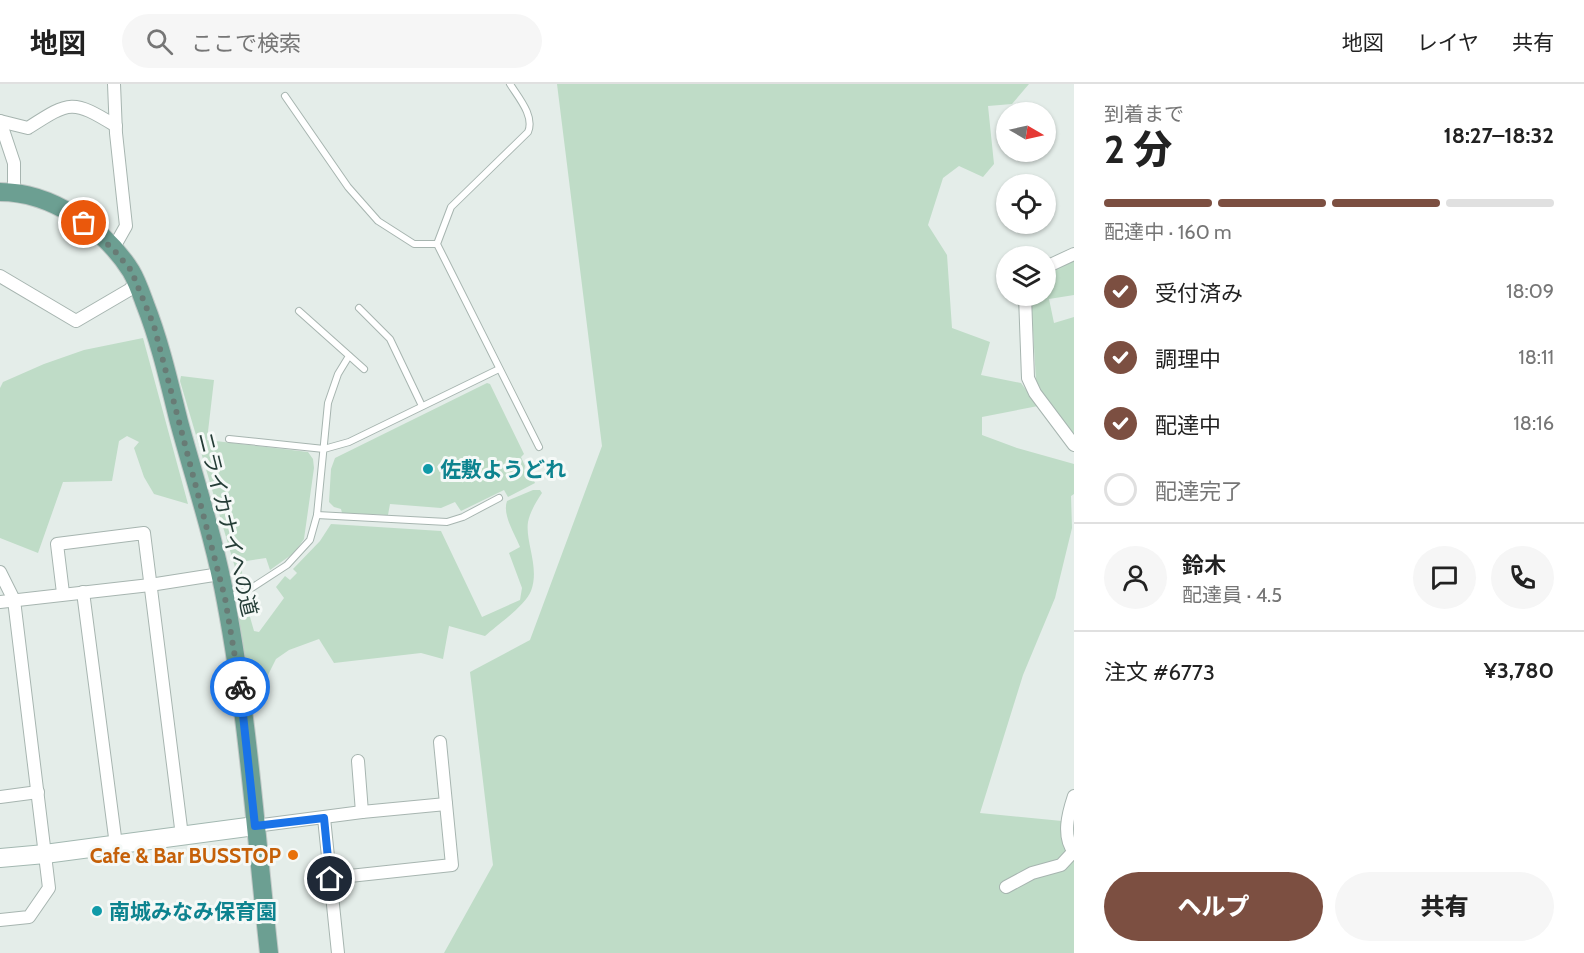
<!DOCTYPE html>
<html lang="ja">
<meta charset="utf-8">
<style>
:root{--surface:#fff;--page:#f6f6f6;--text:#222;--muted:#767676;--line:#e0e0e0;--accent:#7c4f41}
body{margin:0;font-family:Cabin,"Noto Sans JP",sans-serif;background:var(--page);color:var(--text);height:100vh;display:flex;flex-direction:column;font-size:22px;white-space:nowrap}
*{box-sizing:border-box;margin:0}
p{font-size:20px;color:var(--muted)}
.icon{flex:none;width:33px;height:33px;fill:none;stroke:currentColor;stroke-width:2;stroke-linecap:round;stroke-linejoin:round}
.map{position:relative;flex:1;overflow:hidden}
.details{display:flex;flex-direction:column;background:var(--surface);width:510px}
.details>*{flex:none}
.needle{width:39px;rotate:99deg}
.tools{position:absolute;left:996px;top:18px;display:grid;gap:12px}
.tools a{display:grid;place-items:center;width:60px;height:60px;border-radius:50%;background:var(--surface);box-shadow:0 2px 4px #0004;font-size:30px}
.pin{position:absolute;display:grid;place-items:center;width:51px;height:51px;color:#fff;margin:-26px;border:3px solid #fff;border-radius:50%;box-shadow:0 2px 6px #0007}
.courier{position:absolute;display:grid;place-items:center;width:60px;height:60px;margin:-30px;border:4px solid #1a73e8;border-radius:50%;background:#fff;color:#222;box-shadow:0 2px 8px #0007}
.summary em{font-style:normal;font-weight:800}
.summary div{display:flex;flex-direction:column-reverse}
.summary{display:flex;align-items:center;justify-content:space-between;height:102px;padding:0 30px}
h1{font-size:39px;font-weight:800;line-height:45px}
.bar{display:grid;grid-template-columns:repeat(4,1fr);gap:9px 6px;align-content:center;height:72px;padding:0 30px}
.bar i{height:8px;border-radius:4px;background:var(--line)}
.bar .selected{background:var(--accent)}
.bar p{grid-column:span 4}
.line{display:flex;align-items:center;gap:15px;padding:0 30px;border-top:2px solid var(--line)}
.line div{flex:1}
.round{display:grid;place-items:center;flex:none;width:63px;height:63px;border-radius:32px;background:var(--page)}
ol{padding:0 30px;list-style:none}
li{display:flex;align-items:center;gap:18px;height:66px}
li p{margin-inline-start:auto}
li .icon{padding:6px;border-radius:50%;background:var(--accent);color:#fff;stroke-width:4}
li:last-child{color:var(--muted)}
li i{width:33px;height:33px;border:3px solid var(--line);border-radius:50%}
.cta{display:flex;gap:12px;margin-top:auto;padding:12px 30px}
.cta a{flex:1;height:69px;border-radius:36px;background:var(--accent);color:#fff;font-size:24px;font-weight:800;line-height:69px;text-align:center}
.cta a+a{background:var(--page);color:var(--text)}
header{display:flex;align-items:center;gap:36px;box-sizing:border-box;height:84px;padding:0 30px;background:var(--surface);border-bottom:2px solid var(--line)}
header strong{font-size:28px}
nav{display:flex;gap:33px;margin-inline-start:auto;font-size:21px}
.search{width:420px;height:54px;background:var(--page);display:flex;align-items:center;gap:15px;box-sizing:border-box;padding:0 21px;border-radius:33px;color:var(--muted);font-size:22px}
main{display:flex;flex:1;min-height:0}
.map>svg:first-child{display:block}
.green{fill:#bfdcc7}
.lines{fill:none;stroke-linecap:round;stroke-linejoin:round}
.lane-casing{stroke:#a7b5b0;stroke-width:8}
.street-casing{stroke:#a7b5b0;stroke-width:14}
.secondary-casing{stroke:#a3b8b1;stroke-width:20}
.primary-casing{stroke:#c2c9c7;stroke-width:20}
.lane{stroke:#fff;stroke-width:6}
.street{stroke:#fff;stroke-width:12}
.secondary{stroke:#fff;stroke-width:18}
.primary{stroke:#6c9f92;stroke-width:18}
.done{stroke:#687b75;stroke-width:6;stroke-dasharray:0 10.8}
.route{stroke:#1a73e8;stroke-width:8}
.culture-dot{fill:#0f9aa8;stroke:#f5f9f7;stroke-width:2}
.food-dot{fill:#e8710a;stroke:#f5f9f7;stroke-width:2}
.labels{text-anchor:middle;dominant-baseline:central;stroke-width:6;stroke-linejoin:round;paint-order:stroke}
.culture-label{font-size:21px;font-weight:bold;fill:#0d838f;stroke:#f5f9f7;text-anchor:start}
.street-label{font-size:21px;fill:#253d37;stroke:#f5f9f7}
.food-label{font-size:21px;font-weight:bold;fill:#c56008;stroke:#f5f9f7;text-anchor:end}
</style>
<header>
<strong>地図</strong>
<div class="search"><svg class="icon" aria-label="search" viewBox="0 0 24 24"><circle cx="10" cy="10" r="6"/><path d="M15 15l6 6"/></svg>ここで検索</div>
<nav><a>地図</a><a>レイヤ</a><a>共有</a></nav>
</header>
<main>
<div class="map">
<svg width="1074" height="869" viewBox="0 0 1074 869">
<rect width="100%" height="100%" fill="#e4ede9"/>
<!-- green -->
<g class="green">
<polygon points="557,0 1029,0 1012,20 988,22 994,80 983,93 959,82 943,94 928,141 947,171 952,244 990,258 981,291 1021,299 1038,322 982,333 982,351 1017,364 1074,380 1074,410 1071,412 1072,444 1055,514 1023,591 980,729 1062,737 1067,765 1074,776 1074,869 444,869 493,781 470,588 530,556 602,362"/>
<polygon points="1074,175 1074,211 1049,215 1054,239 1074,233 1074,353 1040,308 1036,297 1031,212 1046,212 1046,189"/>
<polygon points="143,254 188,420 154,410 144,393 134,364 139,358 127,352 119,357 112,397 63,398 38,469 0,454 0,304 3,298 44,280 84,266"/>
<polygon points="181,292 214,296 207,356 308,368 313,375 314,384 304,455 294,469 270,486 266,474 240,478 244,499 241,500 239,497 180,297"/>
<polygon points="487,299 490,300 524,370 521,373 525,382 524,387 529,386 535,399 508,413 504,406 461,427 455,418 441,424 390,420 388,431 342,429 341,425 334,423 329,418 331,385 335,374"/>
<path d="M533 406H540L542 409C536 418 530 428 528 438 525 458 540 483 531 507 525 522 497 541 485 552L449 542 443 575 421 569 334 579 319 555 289 566 276 575 251 625 238 535 242 522 246 519 254 547 259 548 284 514 276 503 285 492 290 496 297 489 293 485 320 457 331 440 441 447 482 533 520 516 522 504 509 469 520 463C515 450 502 431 507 417Z"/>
</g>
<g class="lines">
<!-- lane casing -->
<g class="lane-casing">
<g id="lane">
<path d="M510 0C518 13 535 32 528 48L451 123 437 160 539 363"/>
<polyline points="285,12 348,103 378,137 414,160 437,160"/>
<polyline points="359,224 390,255 422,322"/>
<polyline points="299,227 364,285"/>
<polyline points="229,355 324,365 349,358 499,285"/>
<polyline points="317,431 447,438 463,433 499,414"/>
<polyline points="226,514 250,505 287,481 310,456 317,431 328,319 338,290 349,272"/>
</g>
</g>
<!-- street casing -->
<g class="street-casing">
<g id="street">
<path d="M0 37 28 44C70 17 72 15 116 42"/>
<polyline points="0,37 14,79 14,108"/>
<polyline points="113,165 126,142 116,49 114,0"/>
<polyline points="1046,183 1074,170"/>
<polyline points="0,192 76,237 129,206 137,198"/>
<polyline points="1025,212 1028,294 1035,309 1074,361"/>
<polyline points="0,488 14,516 49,804 29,833 0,836"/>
<polyline points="83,508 116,761"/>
<polyline points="63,509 57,460 144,449 182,752"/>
<polyline points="0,518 150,501 220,490"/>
<polyline points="358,677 362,728"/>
<path d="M1074 712C1068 730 1062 752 1074 768"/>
<polyline points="0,713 38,708"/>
<polyline points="324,734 338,869"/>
<polyline points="255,742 362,728 446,720"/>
<polyline points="331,794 452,781 440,658"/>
<polyline points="1006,803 1032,789 1061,781 1074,767"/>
</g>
</g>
<!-- secondary casing -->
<g class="secondary-casing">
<polyline id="secondary" points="0,774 45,770 255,742"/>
</g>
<!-- primary casing -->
<g class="primary-casing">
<path id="primary" d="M0 108C51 108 104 144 131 187 137 197 141 209 145 220 160 258 169 298 179 338 195 397 215 457 226 518 248 634 256 752 269 869"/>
</g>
<!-- lane -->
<use href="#lane" class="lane"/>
<!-- street -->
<use href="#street" class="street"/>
<!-- secondary -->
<use href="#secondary" class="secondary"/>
<!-- primary -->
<use href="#primary" class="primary"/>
</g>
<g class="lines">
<!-- done -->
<polyline class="done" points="84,139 113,165 131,186 154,242 225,514 240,603"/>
<!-- route -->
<polyline class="route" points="240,603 255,742 324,734 330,795"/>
</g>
<!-- markers -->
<g class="culture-dot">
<circle cx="428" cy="385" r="6"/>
<circle cx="97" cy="827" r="6"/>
</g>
<circle class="food-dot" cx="293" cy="771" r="6"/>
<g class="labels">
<!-- culture labels -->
<g class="culture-label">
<text x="440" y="385">佐敷ようどれ</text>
<text x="109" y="827">南城みなみ保育園</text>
</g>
<!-- street labels -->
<g class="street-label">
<text transform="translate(228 440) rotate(76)">ニライカナイへの道</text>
</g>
<!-- food labels -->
<g class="food-label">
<text x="281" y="771">Cafe &amp; Bar BUSSTOP</text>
</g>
</g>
</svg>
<div class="tools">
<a><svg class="needle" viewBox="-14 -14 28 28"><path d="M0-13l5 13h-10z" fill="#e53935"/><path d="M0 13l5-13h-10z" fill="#767676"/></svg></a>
<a><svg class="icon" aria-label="locate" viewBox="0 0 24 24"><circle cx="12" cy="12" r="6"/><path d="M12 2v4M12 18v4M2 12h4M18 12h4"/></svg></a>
<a><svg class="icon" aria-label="layers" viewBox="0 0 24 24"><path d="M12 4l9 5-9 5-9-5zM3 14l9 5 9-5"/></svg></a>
</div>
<div class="pin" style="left:84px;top:139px;background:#ea580c"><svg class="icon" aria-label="bag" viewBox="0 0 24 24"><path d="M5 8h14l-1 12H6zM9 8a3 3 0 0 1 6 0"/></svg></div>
<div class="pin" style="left:330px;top:795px;background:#1f2937"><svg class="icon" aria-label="home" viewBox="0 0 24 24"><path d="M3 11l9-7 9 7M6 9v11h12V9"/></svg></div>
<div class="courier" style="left:240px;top:603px"><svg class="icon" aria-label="bike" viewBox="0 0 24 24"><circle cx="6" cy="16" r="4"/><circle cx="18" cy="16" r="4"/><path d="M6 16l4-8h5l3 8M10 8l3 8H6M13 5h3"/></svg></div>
</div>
<section class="details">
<div class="summary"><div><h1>2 分</h1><p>到着まで</p></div><em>18:27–18:32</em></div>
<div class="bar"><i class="selected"></i><i class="selected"></i><i class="selected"></i><i></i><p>配達中 · 160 m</p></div>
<ol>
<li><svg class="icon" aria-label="check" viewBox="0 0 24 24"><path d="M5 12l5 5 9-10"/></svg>受付済み<p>18:09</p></li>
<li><svg class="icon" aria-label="check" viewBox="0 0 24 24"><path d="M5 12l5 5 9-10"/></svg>調理中<p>18:11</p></li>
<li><svg class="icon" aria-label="check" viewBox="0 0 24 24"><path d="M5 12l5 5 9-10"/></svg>配達中<p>18:16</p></li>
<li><i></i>配達完了</li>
</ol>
<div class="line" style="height:108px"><a class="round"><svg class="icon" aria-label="person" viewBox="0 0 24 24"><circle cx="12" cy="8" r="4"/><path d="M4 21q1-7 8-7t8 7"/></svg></a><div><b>鈴木</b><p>配達員 · 4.5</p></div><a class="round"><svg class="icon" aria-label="chat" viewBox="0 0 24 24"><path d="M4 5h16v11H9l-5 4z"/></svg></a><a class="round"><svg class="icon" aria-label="phone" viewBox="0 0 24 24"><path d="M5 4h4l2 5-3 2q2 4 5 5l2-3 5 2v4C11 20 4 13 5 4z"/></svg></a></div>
<div class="line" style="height:78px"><div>注文 #6773</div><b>¥3,780</b></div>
<div class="cta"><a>ヘルプ</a><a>共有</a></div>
</section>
</main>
